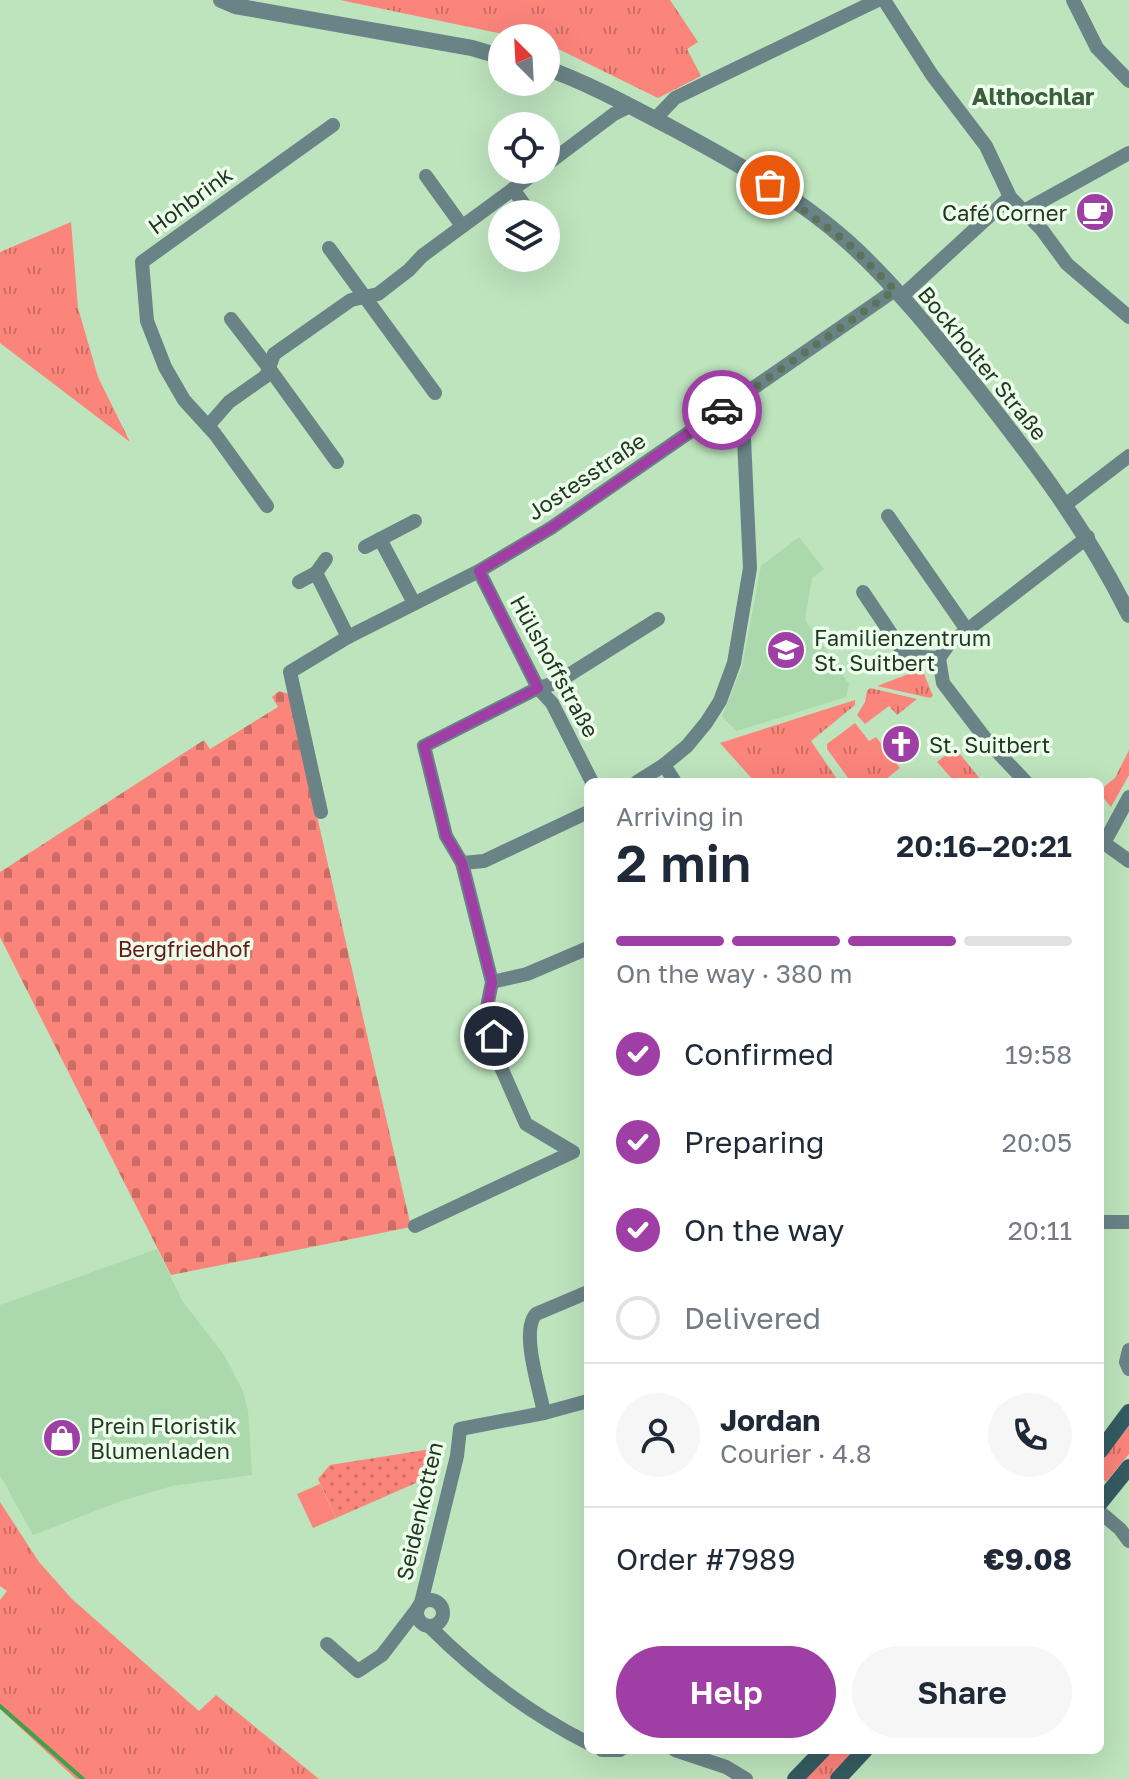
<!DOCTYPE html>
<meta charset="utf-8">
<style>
:root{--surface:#fff;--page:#f6f6f7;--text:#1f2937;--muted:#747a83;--line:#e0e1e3;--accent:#9f3ea5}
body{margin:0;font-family:"Golos Text",sans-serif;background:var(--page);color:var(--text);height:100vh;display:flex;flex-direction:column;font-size:30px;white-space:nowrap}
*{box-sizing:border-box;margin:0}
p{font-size:26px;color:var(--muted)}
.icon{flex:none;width:44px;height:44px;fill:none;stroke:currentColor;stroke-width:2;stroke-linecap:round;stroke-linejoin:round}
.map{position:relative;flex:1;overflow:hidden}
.panel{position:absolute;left:584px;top:778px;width:520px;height:976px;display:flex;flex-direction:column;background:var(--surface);border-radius:12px;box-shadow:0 8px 32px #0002}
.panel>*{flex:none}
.needle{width:52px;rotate:336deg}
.tools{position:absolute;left:488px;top:24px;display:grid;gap:16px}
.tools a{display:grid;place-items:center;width:72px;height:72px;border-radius:50%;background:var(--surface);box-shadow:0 8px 32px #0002;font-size:40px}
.pin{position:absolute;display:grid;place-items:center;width:68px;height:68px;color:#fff;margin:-34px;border:4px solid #fff;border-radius:50%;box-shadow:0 2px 8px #0007}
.courier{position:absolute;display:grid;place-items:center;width:80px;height:80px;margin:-40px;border:6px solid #9f3ea5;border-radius:50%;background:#fff;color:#222;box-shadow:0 2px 10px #0007}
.headline em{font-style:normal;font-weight:600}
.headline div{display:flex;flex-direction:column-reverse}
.headline{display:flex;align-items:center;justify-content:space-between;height:136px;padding:0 32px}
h1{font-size:52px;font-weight:600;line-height:60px}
.bar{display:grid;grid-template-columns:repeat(4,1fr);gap:12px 8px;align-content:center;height:96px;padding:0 32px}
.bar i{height:10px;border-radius:6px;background:var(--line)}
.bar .active{background:var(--accent)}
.bar p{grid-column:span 4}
.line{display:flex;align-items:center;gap:20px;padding:0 32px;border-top:2px solid var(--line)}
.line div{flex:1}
.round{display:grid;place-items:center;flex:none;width:84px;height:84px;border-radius:42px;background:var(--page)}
ol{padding:0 32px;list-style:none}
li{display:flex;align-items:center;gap:24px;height:88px}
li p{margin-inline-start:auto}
li .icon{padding:8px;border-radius:50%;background:var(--accent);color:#fff;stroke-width:4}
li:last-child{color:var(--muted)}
li i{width:44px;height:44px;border:4px solid var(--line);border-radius:50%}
.action{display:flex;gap:16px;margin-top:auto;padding:16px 32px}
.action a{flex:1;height:92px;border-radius:48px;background:var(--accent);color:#fff;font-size:32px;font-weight:600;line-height:92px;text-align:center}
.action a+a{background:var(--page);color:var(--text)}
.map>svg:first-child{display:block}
.built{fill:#acd8ad}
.grass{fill:url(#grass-tufts)}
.cemetery{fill:url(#cemetery-stones)}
.park{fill:url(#park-dots)}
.pitch{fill:#fb847b}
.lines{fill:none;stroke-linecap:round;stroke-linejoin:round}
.stream{stroke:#3fa14a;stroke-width:4}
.minor{stroke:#6a8387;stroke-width:14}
.tertiary{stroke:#6a8387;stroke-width:16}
.secondary{stroke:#345b60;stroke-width:16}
.done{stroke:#5b725b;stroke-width:8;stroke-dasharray:0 14.4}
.route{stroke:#9f3ea5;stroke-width:10}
.labels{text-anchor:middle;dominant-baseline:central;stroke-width:7;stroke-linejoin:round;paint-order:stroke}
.street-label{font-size:22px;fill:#263526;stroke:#ebffeb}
.poi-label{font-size:22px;fill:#263526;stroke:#ebffeb;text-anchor:start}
.park-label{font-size:22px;fill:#671a19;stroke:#ebffeb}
.neighbourhood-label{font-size:24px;font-weight:bold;fill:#3b5e3d;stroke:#ebffeb}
</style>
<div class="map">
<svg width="1129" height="1779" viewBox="0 0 1129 1779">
<defs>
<pattern id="grass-tufts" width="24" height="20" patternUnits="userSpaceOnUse" patternTransform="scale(2)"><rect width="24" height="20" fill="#fb847b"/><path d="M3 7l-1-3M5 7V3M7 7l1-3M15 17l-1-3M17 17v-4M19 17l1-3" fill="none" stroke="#cb6d65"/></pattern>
<pattern id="cemetery-stones" width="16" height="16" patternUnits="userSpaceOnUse" patternTransform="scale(2)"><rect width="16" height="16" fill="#fb847b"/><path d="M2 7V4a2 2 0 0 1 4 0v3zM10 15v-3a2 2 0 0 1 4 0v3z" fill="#cb6d65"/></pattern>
<pattern id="park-dots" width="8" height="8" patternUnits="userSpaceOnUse" patternTransform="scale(2)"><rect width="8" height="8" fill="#fb847b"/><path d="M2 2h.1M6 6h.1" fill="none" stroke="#cb6d65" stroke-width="1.8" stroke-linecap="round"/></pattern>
</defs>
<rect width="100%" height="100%" fill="#bde4bd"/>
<!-- built -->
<g class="built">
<polygon points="799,537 824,569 812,578 805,620 849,684 846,697 737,731 722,717 742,667 761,566"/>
<polygon points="157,1249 183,1302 224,1355 243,1391 248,1411 252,1475 172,1486 121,1501 33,1535 0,1475 0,1305"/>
</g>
<!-- grass -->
<g class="grass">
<polygon points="340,0 670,0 698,42 687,49 701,76 658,98 546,43 546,38 522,38"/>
<polygon points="71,222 78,308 98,377 130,442 0,343 0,252"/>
<polygon points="922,669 933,696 930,698 877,686"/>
<polygon points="870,688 917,699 897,715 889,706 865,724 857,715 865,702 867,691"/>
<polygon points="855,700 855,705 811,741 839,782 755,782 720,743"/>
<polygon points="855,723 869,741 876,737 900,768 882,782 851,782 827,749 827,744"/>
<polygon points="955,748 981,780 978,782 955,782 937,762"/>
<polygon points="1129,750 1129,775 1111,807 1100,794 1100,790 1115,778"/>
<polygon points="1129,1426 1129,1454 1106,1482 1100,1476 1100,1463"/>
<polygon points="0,1502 39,1562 72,1599 199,1711 216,1695 319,1779 76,1779 0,1709 0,1600 7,1591 0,1586"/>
<polygon points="833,1750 856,1750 829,1779 805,1779"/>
</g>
<!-- cemetery -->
<polygon class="cemetery" points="279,691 289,694 411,1227 171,1275 0,937 0,872 204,740 210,749 278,707 272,697"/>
<!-- park -->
<polygon class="park" points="431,1449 425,1479 336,1518 318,1479 330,1465"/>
<!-- pitch -->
<polygon class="pitch" points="320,1484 336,1518 313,1528 297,1494"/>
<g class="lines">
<!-- stream -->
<polyline class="stream" points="0,1706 83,1779"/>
<!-- minor -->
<g class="minor">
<polyline points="884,0 932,75 986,146 1010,197 1042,230 1067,264 1129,317"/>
<polyline points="1073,0 1097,48 1129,81"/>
<polyline points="655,119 675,98 878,0"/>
<polyline points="546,165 614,114 630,106"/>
<polyline points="426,176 462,226"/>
<polyline points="513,189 531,214"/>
<polyline points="1024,211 1129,153"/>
<polyline points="329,248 435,393"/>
<polyline points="901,297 1010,197"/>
<polyline points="208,426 229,402 266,376 269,368 231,319"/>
<polyline points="337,462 269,368 274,354 351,300 378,294 409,270 422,256 539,170"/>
<polyline points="1065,505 1129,456"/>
<polyline points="267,506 215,434 184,400 165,367 147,321 142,262 333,125"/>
<polyline points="888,516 967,630"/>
<polyline points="380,539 414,603"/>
<polyline points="365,547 415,521"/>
<polyline points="326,559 316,573 348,637"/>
<polyline points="479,571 538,688 552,703 592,782"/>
<polyline points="299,582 316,573"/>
<polyline points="863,592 906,656 939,658"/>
<polyline points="664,765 675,782"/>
<polyline points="637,782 664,765 687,746 706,723 720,701 734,663 750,568 742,396"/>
<polyline points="1026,782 988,742 943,683 939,658 949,644 1088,537"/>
<polyline points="1129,797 1104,843 1129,861"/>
<polyline points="321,812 290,672 348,637 479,571 551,528 895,290"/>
<polyline points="462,863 484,861 588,812"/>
<polyline points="492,982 527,974 588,948"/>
<polyline points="1100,1222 1129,1222"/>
<polyline points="415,1226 573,1152 526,1124 500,1065 487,1007 492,982 462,863 446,836 424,746 538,688 556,683 658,619"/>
<path d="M588 1292 536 1314C520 1331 540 1390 544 1413L588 1401"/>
<polyline points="1129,1350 1126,1362 1129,1369"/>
<polyline points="1100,1512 1120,1529 1129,1541"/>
<circle cx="430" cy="1613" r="13"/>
<polyline points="421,1603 457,1456 460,1429 544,1413"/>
<path d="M429 1626C475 1672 531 1714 588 1743"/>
<polyline points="327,1644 358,1671 382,1655 418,1608"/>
<polyline points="602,1750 620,1750"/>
<polyline points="675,1750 726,1767 746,1779"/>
</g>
<!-- tertiary -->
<g class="tertiary">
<polyline points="221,0 235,6 472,48 502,57"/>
<path d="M546 68C590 84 630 106 672 128 733 161 797 196 849 243 895 285 935 335 974 384 1033 459 1086 528 1129 615"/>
</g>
<!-- secondary -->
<g class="secondary">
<polyline points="1100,1451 1129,1412"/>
<polyline points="1100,1503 1129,1467"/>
<polyline points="795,1779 823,1750"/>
<polyline points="838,1779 865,1750"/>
</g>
</g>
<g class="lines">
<!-- done -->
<polyline class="done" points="722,410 895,290 848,243 770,185"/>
<!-- route -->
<polyline class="route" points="494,1036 487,1007 492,982 462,863 446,836 424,746 538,688 479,571 551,528 722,410"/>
</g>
<!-- icons -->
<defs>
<g id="cafe-disc" transform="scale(2)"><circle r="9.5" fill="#9f3ea5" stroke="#ebffeb"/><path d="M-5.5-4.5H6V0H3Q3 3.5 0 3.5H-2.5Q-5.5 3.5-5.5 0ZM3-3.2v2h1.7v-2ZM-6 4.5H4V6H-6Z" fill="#fff"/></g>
<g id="school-disc" transform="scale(2)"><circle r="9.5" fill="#9f3ea5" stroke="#ebffeb"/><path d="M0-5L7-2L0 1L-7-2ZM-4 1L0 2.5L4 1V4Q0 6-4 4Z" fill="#fff"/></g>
<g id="church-disc" transform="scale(2)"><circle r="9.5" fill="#9f3ea5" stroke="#ebffeb"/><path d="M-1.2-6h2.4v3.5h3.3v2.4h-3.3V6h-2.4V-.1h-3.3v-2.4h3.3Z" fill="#fff"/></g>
<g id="shop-disc" transform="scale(2)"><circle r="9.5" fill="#9f3ea5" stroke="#ebffeb"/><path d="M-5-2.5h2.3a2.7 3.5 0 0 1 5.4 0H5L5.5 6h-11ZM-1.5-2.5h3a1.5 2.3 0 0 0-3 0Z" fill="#fff"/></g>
</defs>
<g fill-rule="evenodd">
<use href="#cafe-disc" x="1095" y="212"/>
<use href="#school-disc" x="786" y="650"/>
<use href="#church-disc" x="901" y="744"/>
<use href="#shop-disc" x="62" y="1438"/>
</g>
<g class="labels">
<!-- street labels -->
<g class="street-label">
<text transform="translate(190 200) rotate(-36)">Hohbrink</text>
<text transform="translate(983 363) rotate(51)">Bockholter Straße</text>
<text transform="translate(586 476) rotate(-34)">Jostesstraße</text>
<text transform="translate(555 666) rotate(61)">Hülshoffstraße</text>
<text transform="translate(419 1511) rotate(-77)">Seidenkotten</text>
</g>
<!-- poi labels -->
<g class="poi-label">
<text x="1067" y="212" text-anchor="end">Café Corner</text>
<text x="814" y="637">Familienzentrum<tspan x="814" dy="25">St. Suitbert</tspan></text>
<text x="929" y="744">St. Suitbert</text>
<text x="90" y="1425">Prein Floristik<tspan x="90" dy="25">Blumenladen</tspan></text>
</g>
<!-- park labels -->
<g class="park-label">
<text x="184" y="948">Bergfriedhof</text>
</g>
<!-- neighbourhood labels -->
<g class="neighbourhood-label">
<text x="1033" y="95">Althochlar</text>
</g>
</g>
</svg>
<div class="tools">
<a><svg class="needle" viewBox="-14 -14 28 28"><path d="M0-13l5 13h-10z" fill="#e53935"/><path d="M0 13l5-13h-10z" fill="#747a83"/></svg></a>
<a><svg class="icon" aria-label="locate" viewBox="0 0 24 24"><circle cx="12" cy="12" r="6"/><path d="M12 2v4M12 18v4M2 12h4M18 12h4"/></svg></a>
<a><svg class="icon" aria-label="layers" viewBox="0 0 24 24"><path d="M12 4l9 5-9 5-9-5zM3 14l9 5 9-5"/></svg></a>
</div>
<div class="pin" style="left:770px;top:185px;background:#ea580c"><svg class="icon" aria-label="bag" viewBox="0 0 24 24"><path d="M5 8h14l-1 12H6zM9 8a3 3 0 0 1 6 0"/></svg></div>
<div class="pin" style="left:494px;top:1036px;background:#1f2937"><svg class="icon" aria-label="home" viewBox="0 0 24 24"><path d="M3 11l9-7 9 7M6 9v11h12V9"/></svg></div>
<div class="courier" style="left:722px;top:410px"><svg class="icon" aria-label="car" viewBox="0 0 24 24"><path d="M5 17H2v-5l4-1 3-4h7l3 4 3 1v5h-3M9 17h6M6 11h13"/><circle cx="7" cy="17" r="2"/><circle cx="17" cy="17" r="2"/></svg></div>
<section class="panel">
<div class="headline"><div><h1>2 min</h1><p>Arriving in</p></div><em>20:16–20:21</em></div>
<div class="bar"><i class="active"></i><i class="active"></i><i class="active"></i><i></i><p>On the way · 380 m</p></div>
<ol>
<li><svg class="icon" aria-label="check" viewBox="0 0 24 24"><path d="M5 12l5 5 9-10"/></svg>Confirmed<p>19:58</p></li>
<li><svg class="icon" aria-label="check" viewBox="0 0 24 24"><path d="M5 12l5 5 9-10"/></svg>Preparing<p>20:05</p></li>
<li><svg class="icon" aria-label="check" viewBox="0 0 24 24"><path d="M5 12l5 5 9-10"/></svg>On the way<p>20:11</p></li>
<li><i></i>Delivered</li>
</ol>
<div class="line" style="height:144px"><a class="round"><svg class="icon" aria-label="person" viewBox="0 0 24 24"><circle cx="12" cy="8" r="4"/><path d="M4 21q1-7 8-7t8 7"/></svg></a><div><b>Jordan</b><p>Courier · 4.8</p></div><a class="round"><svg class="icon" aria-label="phone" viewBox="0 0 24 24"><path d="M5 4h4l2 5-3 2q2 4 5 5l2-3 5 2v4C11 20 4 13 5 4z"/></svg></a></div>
<div class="line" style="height:104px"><div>Order #7989</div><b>€9.08</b></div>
<div class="action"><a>Help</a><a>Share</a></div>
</section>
</div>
